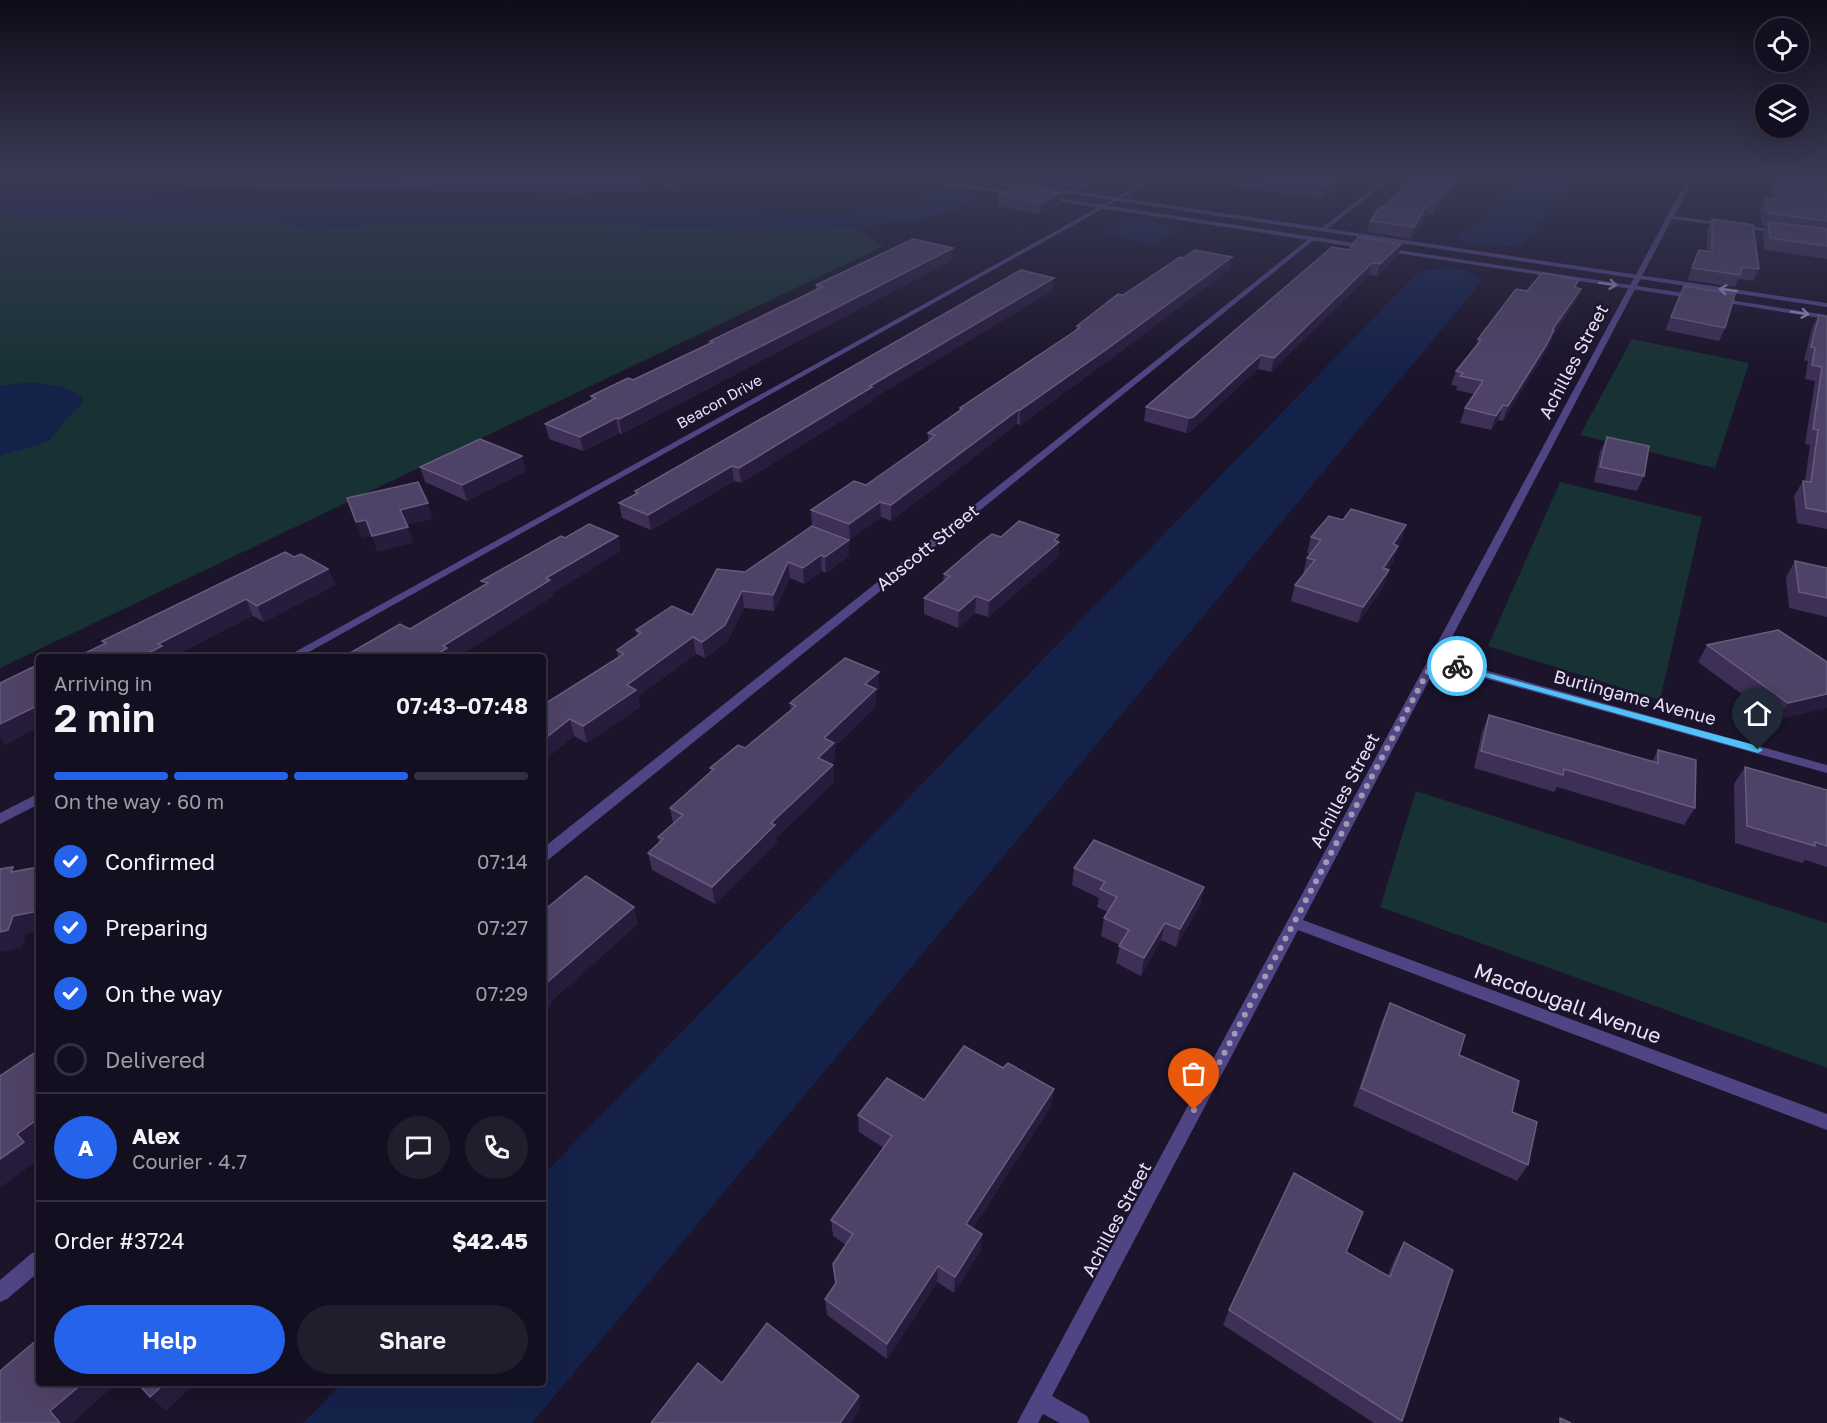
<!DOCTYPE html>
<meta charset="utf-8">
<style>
:root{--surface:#140f20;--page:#211d2d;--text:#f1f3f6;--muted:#9d9ca5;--line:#332f3e;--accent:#2563eb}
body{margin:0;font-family:"Golos Text",sans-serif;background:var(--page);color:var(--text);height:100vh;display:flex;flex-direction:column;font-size:22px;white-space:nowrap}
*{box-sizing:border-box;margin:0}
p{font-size:20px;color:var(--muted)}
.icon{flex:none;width:33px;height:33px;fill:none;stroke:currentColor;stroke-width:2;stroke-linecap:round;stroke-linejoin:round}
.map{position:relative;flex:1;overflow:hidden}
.details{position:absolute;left:36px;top:654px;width:510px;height:732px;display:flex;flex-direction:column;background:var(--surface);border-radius:6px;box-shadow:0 6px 24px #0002,0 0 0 2px var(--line)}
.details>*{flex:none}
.buttons{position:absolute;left:1755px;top:18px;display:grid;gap:12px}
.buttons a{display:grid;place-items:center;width:54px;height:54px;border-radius:50%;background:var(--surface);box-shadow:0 6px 24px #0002,0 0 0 2px var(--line);font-size:30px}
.pin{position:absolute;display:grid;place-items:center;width:51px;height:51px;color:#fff;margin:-62px -26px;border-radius:50% 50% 50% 0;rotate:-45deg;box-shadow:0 0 6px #0007}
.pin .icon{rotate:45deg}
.courier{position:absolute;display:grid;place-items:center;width:60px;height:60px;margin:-30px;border:4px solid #4fc3f7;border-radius:50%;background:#fff;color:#222;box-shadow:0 2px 8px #0007}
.summary em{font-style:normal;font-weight:600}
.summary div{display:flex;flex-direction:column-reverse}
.summary{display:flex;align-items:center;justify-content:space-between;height:102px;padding:0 18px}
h1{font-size:39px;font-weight:600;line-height:45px}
.bar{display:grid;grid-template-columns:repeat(4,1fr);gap:9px 6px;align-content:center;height:72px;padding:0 18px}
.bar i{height:8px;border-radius:4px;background:var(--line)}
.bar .current{background:var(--accent)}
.bar p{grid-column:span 4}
.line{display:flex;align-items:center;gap:15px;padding:0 18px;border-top:2px solid var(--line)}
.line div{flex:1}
.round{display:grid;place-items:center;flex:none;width:63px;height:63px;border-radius:32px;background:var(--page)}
ol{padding:0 18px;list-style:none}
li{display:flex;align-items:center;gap:18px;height:66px}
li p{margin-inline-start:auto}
li .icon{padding:6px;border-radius:50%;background:var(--accent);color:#fff;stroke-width:4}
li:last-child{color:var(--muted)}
li i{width:33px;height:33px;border:3px solid var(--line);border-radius:50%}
.action{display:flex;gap:12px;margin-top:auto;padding:12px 18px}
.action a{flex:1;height:69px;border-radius:36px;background:var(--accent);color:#fff;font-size:24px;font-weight:600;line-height:69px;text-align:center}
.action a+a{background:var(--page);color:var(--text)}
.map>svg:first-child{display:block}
.green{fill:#183134}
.water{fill:#142149}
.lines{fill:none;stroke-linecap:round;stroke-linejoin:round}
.minor{fill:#504584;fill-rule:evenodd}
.tertiary{fill:#504584;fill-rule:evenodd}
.wall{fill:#3d2f56}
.shaded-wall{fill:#281c3d}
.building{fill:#4f4267;stroke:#675b7f;stroke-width:1.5}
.oneway{stroke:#948bba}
.route{fill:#4fc3f7}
.done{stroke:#a099b2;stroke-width:6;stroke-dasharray:0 10.8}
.labels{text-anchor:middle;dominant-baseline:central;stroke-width:4.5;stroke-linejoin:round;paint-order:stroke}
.far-street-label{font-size:15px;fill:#e8e1fc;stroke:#1b142a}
.street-label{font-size:18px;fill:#e8e1fc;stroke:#1b142a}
.near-street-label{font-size:21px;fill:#e8e1fc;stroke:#1b142a}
</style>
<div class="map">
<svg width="1827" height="1423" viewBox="0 0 1827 1423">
<rect width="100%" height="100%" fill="#1b142a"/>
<!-- green -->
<g class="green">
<polygon points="0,216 276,222 289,224 298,228 320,230 391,223 594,224 762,231 853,228 884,246 0,668"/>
<polygon points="1632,339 1749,363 1715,468 1580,435"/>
<polygon points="1560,482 1702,517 1660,700 1488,646"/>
<polygon points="1416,791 1827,923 1827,1068 1380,907"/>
</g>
<!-- water -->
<g class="water">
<path d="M1525 174H1580L1522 245C1499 247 1476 251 1456 237L1481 221Z"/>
<path d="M953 190 975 194 977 197 960 208 941 214 898 222 815 231H762L594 224 391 223 320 230 298 228 289 224 276 222 0 216V197L830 213C859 212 890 211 918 202 930 198 940 191 953 190Z"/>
<polygon points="1124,218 1172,226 1178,229 1157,243 1149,244 1103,233 1123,222 1121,220"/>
<polygon points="1450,268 1468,271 1482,281 532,1423 303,1423 342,1383 543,1383 543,1175 1419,271"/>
<path d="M32 382C49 385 71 386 83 398L81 405 68 417 49 441 0 456V386Z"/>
</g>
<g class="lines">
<!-- minor -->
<g class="minor">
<polygon points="1159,174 1165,174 300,657 286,657"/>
<polygon points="1391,174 1397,174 1326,230 1322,230 1322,228"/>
<polygon points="1690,174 1696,174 1674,216 1782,231 1779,233 1672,219 1441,658 1827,765 1827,773 1437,665 1303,920 1827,1114 1827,1130 1298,930 1052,1396 1087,1416 1090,1423 1060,1423 1043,1414 1038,1423 1017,1423"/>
<polygon points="1733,174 1748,174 1788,179 1785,181"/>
<polygon points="1310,238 1315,239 548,860 543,861 543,848"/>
<polygon points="39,793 39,804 0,824 0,813"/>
<polygon points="39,1251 39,1272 7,1299 0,1302 0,1280 32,1253"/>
</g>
<!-- tertiary -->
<g class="tertiary">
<polygon points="883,174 893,174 1024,194 1021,196 885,176"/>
<polygon points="950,174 960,174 1827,303 1827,307 952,176"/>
<polygon points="1044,196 1368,245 1371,247 1368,249 1042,199"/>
<polygon points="1385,248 1697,295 1700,297 1697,299 1383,251"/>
<polygon points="1717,298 1827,315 1827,319 1715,301 1714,300"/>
</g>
</g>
<!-- wall -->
<g class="wall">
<polygon points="0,174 815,174 790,183 754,177 673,191 654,179 643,191 589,191 587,193 0,182"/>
<polygon points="1044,174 1115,174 1084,190 1043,184"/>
<polygon points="1194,174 1356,174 1323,199 1193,179"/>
<polygon points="1417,174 1465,174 1463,176 1461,183 1433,215 1426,214 1411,239 1367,232 1370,221"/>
<polygon points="1767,174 1827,174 1827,259 1765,250 1763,233 1766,225 1762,225 1760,209 1765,198 1770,199 1768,182 1771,175 1767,175"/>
<polygon points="999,195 1060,204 1040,214 998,206"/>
<polygon points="1712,219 1759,269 1753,281 1738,279 1735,287 1687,280 1699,250 1707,251 1707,231"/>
<polygon points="1349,250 1398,255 1377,276 1369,275 1271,372 1258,369 1190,432 1186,433 1144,421 1146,407"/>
<polygon points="952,260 622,434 619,433 583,451 549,439 545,424 591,400 591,396 633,380 710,343 710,341 816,290 816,285"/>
<polygon points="1230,269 1105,363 1020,425 1017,424 891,521 881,517 850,539 812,525 811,510 866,485 928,442 928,433 959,410 960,408 1077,330 1077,326 1123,295"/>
<polygon points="1579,280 1576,288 1576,301 1553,335 1550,344 1541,360 1503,421 1498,420 1491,430 1460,423 1465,408 1474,394 1456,390 1457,386 1451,385 1456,371 1476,346 1478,339 1527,291"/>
<polygon points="1684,286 1725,328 1719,341 1665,330"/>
<polygon points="1053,290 872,399 873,401 741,483 734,481 651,530 622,518 619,503 635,494 635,491"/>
<polygon points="1819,315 1827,317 1827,529 1797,523 1794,496 1803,481 1805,481 1810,445 1805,444 1815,381 1805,379 1808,361 1804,360 1812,328"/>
<polygon points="1607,437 1644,476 1637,491 1594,482 1600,452"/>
<polygon points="420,467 526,471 467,501 425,482"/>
<polygon points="1343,520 1406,525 1401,541 1398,546 1393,562 1388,569 1389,570 1384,586 1358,623 1291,601 1295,585 1304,574 1303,574 1307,558 1310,554 1307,553 1311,537"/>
<polygon points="812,526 849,556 826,573 822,571 804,584 790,578 774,611 744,608 727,642 705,658 696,654 638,696 640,707 587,743 574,736 543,761 543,705 618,658 617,650 637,636 636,630 692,615 745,572"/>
<polygon points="1059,535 1058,557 988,617 975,613 958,628 924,614 924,598 943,582 944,574 1001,537"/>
<polygon points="294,557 328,569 335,585 264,622 253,616 104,644 102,641"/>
<polygon points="1795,561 1827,568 1827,617 1789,608 1786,577"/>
<polygon points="1707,645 1827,662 1777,720 1698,662"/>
<polygon points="879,689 876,692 876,706 835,746 835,760 831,764 833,765 834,782 777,837 777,842 715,904 652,870 648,853 659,843 658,837 673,823 670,808 711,772 710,768 745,748 791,710 790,703"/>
<polygon points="1489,715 1652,762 1658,750 1695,808 1684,825 1557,787 1554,792 1474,768 1482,732"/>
<polygon points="1745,767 1827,790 1827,867 1805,860 1802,863 1735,843 1734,784"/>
<polygon points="1074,868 1204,887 1200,905 1176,947 1161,940 1141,976 1116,963 1120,945 1101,936 1104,918 1108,912 1097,907 1099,898 1072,885"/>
<polygon points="1390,1003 1459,1055 1512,1112 1528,1165 1517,1181 1353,1106 1382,1021"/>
<polygon points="1003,1068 1054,1089 1051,1106 973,1228 981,1250 954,1293 937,1282 887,1359 827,1315 825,1299 835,1284 833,1264 846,1245 833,1236 831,1220 884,1148 859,1132 858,1115 924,1100"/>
<polygon points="1404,1242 1402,1421 1401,1423 1374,1423 1223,1325 1229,1310 1346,1252 1388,1275 1395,1258"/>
</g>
<!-- shaded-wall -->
<g class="shaded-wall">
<polygon points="648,174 653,174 654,179 643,191 642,181"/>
<polygon points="711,174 754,174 754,177 673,191 672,180"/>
<polygon points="789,174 815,174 790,183"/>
<polygon points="1097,174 1115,174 1084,190 1085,180"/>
<polygon points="1344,174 1356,174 1323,199 1325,188"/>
<polygon points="1460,174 1465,174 1463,176 1461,183 1433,215 1436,203"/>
<polygon points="588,180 589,191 587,193 585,183"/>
<polygon points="1060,193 1060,204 1040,214 1041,203"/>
<polygon points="1429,202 1426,214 1411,239 1414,227"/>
<polygon points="1401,244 1398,255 1377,276 1380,264"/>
<polygon points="953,248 952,260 622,434 619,419"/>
<polygon points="1232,257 1230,269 1105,363 1020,425 1020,410"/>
<polygon points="1372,263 1369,275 1271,372 1274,358"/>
<polygon points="1054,278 1053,290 872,399 873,401 741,483 739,468 870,386"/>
<polygon points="1581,289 1576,301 1553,335 1550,344 1541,360 1503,421 1508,406 1552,330"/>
<polygon points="1261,355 1258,369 1190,432 1186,433 1189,418"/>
<polygon points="1503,405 1498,420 1491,430 1496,416"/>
<polygon points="1018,410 1017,424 891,521 891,505"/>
<polygon points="616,418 619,433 583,451 580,437"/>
<polygon points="522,456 526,471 467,501 462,485"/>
<polygon points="732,466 734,481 651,530 648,515"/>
<polygon points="880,502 881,517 850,539 849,524"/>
<polygon points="428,503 433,519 405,525 400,510"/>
<polygon points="366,520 371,535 362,538 356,522"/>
<polygon points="1406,525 1401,541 1388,560 1393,544"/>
<polygon points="408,527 413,543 377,552 372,536"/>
<polygon points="1059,535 1058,557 988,617 989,601"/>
<polygon points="618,536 621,551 553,593 554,596 458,657 433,657 443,646 546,578"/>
<polygon points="849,540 849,556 826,573 825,557"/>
<polygon points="1398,546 1393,562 1378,584 1383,568"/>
<polygon points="821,555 822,571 804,584 803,568"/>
<polygon points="788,562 790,578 774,611 773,595"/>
<polygon points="328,569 335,585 264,622 257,606"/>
<polygon points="1389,570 1384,586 1358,623 1363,607"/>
<polygon points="742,591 744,608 727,642 705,658 702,642"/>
<polygon points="976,596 975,613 958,628 959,611"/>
<polygon points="246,599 253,616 173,657 141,657 158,644"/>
<polygon points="693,637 696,654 638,696 640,707 587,743 583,726 627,685"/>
<polygon points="879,672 879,689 876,692 876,706 835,746 835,760 819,775 818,758 824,738 865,684"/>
<polygon points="1827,694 1827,708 1777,720 1788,703"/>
<polygon points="39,705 39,727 5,745 0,738 0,724"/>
<polygon points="570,719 574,736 543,761 543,740"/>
<polygon points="833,765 834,782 777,837 777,842 715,904 712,887 771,823"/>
<polygon points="1204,887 1200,905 1176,947 1180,929"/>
<polygon points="634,907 638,924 551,1002 552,1004 543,1013 543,990 544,985"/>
<polygon points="39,911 39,931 26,934 22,948 0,952 0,932 13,916"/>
<polygon points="1165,923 1161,940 1141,976 1144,958"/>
<polygon points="1054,1089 1051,1106 965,1240 966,1224"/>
<polygon points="39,1118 39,1146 33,1150 39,1157 39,1159 0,1188 0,1159 17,1134"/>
<polygon points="982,1234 981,1250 954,1293 955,1277"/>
<polygon points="938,1266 937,1282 887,1359 887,1344"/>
<polygon points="83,1383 117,1383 72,1423 60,1423 50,1411"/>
<polygon points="165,1383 196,1383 166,1411 150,1397"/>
<polygon points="859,1396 860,1410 851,1423 840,1423"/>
</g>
<!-- building -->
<g class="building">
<polygon points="124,174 648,174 642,181 588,180 585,183"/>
<polygon points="661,174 711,174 672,180"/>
<polygon points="1044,174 1097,174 1085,180"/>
<polygon points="1230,174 1344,174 1325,188"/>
<polygon points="1417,174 1463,174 1436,203 1429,202 1414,227 1370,221 1380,207 1382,208"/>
<polygon points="1773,174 1794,174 1827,177 1827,221 1767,213 1765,198 1777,199"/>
<polygon points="1017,186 1060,193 1041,203 999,195"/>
<polygon points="1712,219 1753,225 1759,269 1742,267 1740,275 1692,268 1699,250 1712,252"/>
<polygon points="1768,222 1827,229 1827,246 1770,238"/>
<polygon points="1358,237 1401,244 1380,264 1372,263 1274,358 1261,355 1193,417 1189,418 1146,407 1332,247 1349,250"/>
<polygon points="913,239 953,248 619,419 616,418 580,437 545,424 596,398 591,396 628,378 633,380 713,342 710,341 822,287 816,285"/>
<polygon points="1195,250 1232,257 1107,349 1020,410 1018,410 891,505 880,502 849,524 811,510 854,481 866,485 930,440 935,435 928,433 962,409 960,408 1075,331 1080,327 1077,326 1118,294 1123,295 1180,257 1183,258"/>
<polygon points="1021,270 1054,278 870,386 872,387 739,468 732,466 648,515 619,503 638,493 635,491"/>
<polygon points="1542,273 1579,280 1574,287 1581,289 1552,330 1554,330 1545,347 1508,406 1503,405 1496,416 1465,408 1483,381 1460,376 1463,373 1456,371 1481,340 1478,339 1516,289 1527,291"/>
<polygon points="1684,286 1735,294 1725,328 1671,317"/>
<polygon points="1819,315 1827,317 1827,512 1806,508 1803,481 1811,482 1818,430 1813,429 1822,367 1812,365 1815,348 1811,347"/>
<polygon points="1607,437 1649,446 1644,476 1600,467"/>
<polygon points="480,439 522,456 462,485 420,467"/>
<polygon points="418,482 428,503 400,510 408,527 372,536 366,520 356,522 347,498"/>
<polygon points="1351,509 1406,525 1393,544 1398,546 1383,568 1389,570 1363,607 1295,585 1315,560 1307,558 1321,540 1311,537 1329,516 1343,520"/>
<polygon points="1019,521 1059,535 1054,540 1059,542 989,601 976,596 959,611 924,598 950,576 944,574 979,544 992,534 1001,537"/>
<polygon points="589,524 618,536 546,578 550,580 443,646 447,648 433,657 343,657 400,624 410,629 488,583 481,581 561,536 565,538"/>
<polygon points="812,526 849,540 825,557 821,555 803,568 788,562 773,595 742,591 725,625 702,642 693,637 627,685 636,690 583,726 570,719 543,740 543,705 624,654 617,650 641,633 636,630 672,606 692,615 717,569 745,572"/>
<polygon points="285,552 294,557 301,554 328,569 257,606 246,599 158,644 162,646 141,657 77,657 106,643 102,641"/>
<polygon points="1795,561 1827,568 1827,598 1799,592"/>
<polygon points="1778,630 1827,662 1827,694 1788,703 1707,645"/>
<polygon points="845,658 879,672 865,684 876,689 824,738 834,743 818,758 833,765 771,823 775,825 712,887 648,853 663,839 658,837 683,815 670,808 714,769 710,768 738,745 745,748 796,706 790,703"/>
<polygon points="39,664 39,705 0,724 0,683"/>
<polygon points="1489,715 1658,763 1658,750 1696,760 1695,808 1564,769 1563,775 1481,751"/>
<polygon points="1745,767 1827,790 1827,846 1815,842 1815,846 1747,826"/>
<polygon points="1094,840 1204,887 1180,929 1165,923 1144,958 1119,946 1129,930 1104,918 1117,897 1100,889 1105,882 1074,868"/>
<polygon points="13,867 11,872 39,867 39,911 13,916 8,930 0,932 0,869"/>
<polygon points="586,876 634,907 544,985 546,987 543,990 543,911"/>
<polygon points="1390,1003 1465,1035 1459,1055 1519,1081 1512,1112 1537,1122 1528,1165 1361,1088"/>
<polygon points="964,1046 1003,1068 1008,1063 1054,1089 966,1224 982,1234 955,1277 938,1266 887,1344 825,1299 836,1283 833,1264 853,1234 831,1220 892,1136 858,1115 887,1078 924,1100"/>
<polygon points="39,1050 39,1118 17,1134 24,1142 0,1159 0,1076"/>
<polygon points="1294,1173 1363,1212 1346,1252 1390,1277 1404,1242 1453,1270 1402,1421 1229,1310"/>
<polygon points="767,1323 859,1396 840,1423 651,1423 698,1363 722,1383"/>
<polygon points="39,1338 39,1383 83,1383 50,1411 60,1423 0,1423 0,1371"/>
<polygon points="137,1383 165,1383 150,1397"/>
<polygon points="1560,1418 1571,1423 1560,1423"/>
</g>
<!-- one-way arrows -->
<defs><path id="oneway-shaft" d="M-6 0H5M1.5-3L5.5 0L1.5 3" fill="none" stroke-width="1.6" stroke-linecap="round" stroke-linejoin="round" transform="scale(1.5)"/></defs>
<g class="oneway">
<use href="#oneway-shaft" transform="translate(1608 284) rotate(9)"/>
<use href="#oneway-shaft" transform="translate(1728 290) rotate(-172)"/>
<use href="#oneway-shaft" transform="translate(1800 313) rotate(9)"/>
</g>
<!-- sky -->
<linearGradient id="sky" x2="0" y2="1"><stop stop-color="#0f0b17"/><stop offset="0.47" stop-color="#393a55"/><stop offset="1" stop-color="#393a55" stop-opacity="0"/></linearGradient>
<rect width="1827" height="373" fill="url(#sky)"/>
<!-- route -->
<polygon class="route" points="1454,664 1758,746 1763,750 1758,753 1454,668"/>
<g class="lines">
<!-- done -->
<polyline class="done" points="1194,1110 1434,660 1457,666"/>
</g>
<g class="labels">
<!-- far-street labels -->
<g class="far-street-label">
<text transform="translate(719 401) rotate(-29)">Beacon Drive</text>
</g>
<!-- street labels -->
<g class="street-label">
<text transform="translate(1573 361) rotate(-62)">Achilles Street</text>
<text transform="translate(927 547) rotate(-39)">Abscott Street</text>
<text transform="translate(1635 697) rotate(15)">Burlingame Avenue</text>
<text transform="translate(1344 790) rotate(-62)">Achilles Street</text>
<text transform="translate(1116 1219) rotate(-62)">Achilles Street</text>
</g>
<!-- near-street labels -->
<g class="near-street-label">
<text transform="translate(1568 1003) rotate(20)">Macdougall Avenue</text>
</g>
</g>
</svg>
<div class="buttons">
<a><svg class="icon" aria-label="locate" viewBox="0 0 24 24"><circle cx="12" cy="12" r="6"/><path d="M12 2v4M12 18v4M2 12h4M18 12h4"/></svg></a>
<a><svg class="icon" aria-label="layers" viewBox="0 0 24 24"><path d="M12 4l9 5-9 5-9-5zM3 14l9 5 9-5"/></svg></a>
</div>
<div class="pin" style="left:1194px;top:1110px;background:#ea580c"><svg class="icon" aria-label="bag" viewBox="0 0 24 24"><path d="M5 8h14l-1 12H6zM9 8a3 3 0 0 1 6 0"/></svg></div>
<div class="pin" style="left:1758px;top:750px;background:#1f2937"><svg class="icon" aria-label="home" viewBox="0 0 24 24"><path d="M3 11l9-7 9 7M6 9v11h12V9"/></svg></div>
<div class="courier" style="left:1457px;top:666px"><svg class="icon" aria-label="bike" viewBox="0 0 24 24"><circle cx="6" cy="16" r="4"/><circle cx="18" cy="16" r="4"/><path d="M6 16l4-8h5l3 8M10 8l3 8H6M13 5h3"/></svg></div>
<section class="details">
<div class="summary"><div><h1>2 min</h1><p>Arriving in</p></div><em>07:43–07:48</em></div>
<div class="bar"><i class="current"></i><i class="current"></i><i class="current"></i><i></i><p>On the way · 60 m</p></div>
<ol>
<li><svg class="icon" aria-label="check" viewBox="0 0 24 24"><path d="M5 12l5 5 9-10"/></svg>Confirmed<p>07:14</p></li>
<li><svg class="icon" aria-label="check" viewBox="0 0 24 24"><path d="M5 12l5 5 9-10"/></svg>Preparing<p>07:27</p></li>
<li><svg class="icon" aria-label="check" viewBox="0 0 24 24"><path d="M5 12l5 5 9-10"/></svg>On the way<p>07:29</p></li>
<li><i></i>Delivered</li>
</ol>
<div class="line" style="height:108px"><b class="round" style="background:var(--accent);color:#fff">A</b><div><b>Alex</b><p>Courier · 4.7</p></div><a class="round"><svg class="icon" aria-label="chat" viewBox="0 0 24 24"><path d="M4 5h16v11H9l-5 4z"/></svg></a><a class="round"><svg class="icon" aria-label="phone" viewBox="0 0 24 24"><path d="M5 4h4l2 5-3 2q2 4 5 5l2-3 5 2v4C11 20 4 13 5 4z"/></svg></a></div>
<div class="line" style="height:78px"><div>Order #3724</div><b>$42.45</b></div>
<div class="action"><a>Help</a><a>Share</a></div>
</section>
</div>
